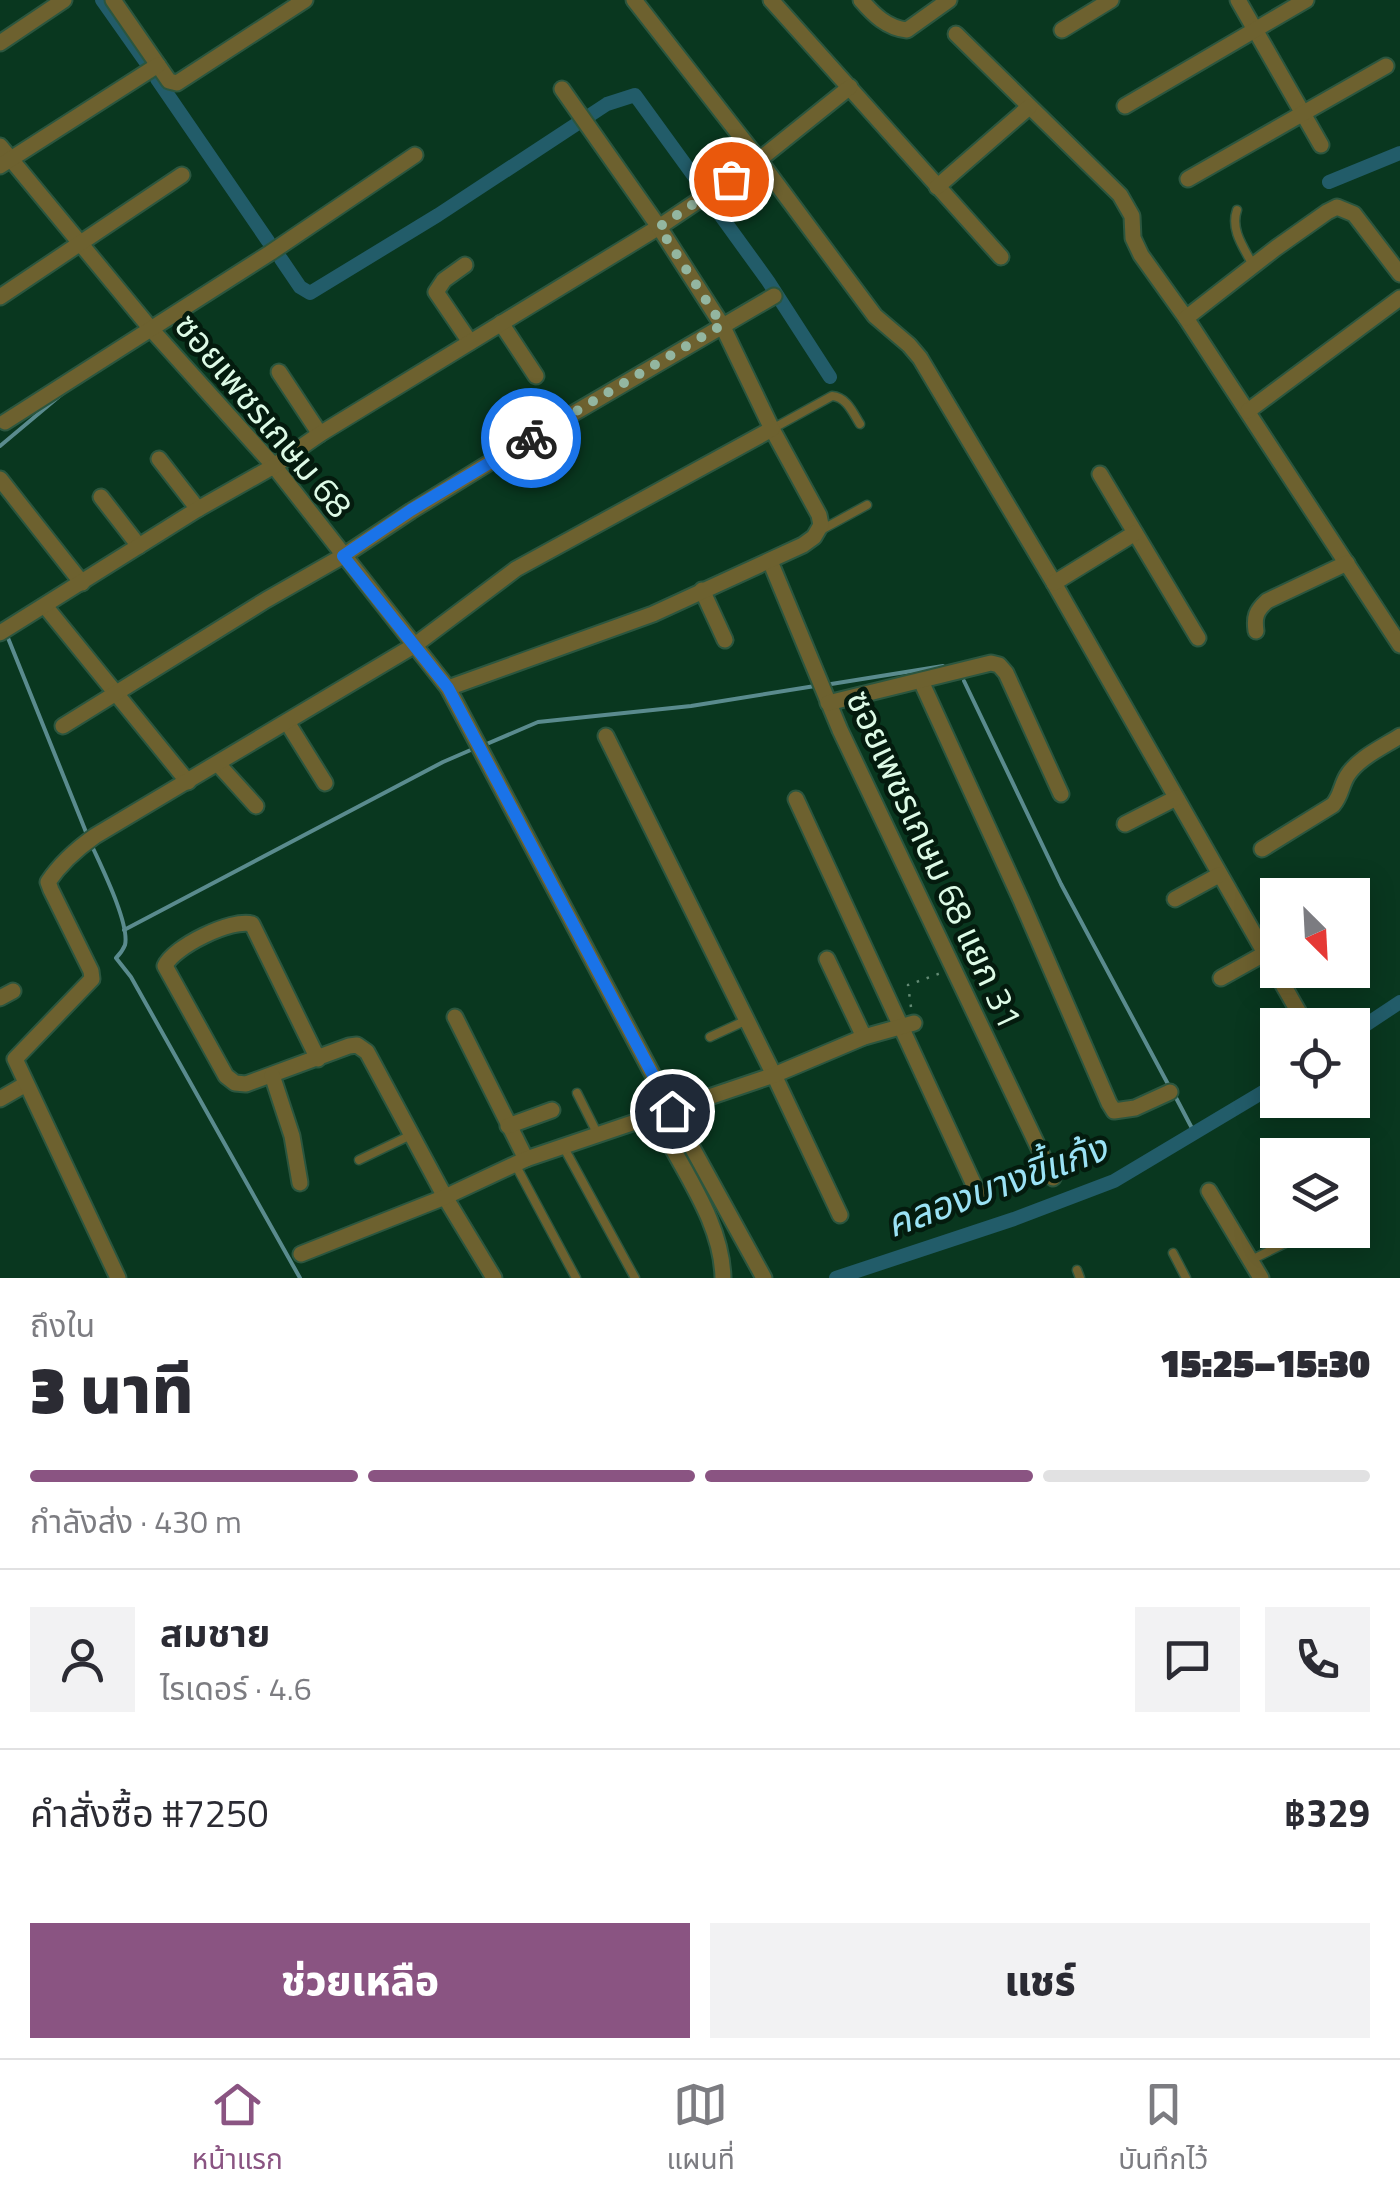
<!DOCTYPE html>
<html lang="th">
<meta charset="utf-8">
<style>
:root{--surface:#fff;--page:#f2f2f3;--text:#2b2b33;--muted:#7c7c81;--line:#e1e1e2;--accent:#8a5482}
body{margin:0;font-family:"Titillium Web","Noto Sans Thai",sans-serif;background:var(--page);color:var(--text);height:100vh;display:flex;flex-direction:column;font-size:38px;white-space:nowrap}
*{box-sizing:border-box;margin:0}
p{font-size:32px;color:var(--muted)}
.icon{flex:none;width:55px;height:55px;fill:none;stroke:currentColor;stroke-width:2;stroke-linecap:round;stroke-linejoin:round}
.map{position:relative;height:1278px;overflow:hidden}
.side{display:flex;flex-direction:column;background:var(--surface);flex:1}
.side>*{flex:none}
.needle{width:65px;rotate:156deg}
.tools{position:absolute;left:1260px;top:878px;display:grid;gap:20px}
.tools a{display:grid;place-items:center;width:110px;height:110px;border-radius:0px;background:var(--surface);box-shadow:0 5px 25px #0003;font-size:50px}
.pin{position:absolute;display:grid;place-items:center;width:85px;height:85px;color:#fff;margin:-42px;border:5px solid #fff;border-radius:50%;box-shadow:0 2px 10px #0007}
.courier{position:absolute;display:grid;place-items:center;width:100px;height:100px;margin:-50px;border:8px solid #1a73e8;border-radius:50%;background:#fff;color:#222;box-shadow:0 2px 12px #0007}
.overview em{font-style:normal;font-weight:800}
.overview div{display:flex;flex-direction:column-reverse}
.overview{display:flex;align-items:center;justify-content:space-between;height:170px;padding:0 30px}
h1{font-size:65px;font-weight:800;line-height:75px}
.bar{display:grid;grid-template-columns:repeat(4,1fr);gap:15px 10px;align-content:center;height:120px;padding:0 30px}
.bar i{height:12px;border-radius:8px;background:var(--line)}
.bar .selected{background:var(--accent)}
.bar p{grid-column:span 4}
.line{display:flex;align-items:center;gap:25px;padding:0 30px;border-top:2px solid var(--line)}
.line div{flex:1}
.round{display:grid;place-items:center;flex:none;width:105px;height:105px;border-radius:0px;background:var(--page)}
.button{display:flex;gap:20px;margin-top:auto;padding:20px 30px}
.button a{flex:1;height:115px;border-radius:0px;background:var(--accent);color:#fff;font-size:40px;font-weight:800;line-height:115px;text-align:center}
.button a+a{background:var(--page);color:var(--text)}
.tab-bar{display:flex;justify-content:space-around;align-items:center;height:140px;border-top:2px solid var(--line);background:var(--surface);font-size:28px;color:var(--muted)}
.tab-bar a{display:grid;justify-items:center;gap:5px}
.tab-bar .selected{color:var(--accent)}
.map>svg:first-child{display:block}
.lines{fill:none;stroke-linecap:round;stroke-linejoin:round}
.stream{stroke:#5a8b8e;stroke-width:4}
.canal{stroke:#225c69;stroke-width:14}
.lane-casing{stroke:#2b563f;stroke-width:11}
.street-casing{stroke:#2b563f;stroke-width:19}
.path{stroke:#638a74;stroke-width:2.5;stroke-dasharray:2.5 8;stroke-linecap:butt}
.lane{stroke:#6d612f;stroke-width:8}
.street{stroke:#6d612f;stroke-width:15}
.done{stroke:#93b6a0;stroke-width:10;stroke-dasharray:0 18}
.route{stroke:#1a73e8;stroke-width:12}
.labels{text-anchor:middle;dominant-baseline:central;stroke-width:9;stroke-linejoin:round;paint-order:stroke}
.street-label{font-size:35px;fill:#ddfae6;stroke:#041b0e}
.water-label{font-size:38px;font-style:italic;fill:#9be2f5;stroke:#041b0e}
</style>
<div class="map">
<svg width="1400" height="1278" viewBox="0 0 1400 1278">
<rect width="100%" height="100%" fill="#09371f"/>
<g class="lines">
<!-- stream -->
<g class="stream">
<polyline points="0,446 62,394"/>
<polyline points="6,633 88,837"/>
<polyline points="964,681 1061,884 1169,1086"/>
<polyline points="825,685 943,666"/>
<polyline points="482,746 538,722 691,706 815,686"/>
<path d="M92 846C101 866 130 924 125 945 123 950 120 954 116 958L131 977 300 1278"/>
<polyline points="124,930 443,762 473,749"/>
<polyline points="1174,1094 1195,1134"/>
</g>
<!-- canal -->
<g class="canal">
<polyline points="102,0 145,61"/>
<polyline points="157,79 268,241"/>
<polyline points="1329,182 1400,153"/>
<polyline points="713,205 768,281 830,377"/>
<polyline points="281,259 300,287 310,293 438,215 607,104 635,95 701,186"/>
<polyline points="1352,1034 1400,1002"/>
<polyline points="836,1278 1014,1219 1114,1181 1278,1083"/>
</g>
<!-- lane casing -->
<g class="lane-casing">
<g id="lane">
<path d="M1237 210C1230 230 1244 248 1253 265"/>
<path d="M772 429 832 396C847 397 853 413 860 424"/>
<polyline points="823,529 867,505"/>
<polyline points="710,1037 747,1020"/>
<polyline points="577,1093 598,1135"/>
<polyline points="563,1146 635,1278"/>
<polyline points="359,1160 411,1135"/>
<polyline points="515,1164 576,1278"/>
<polyline points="1173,1253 1186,1278"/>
<polyline points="1251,1260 1312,1230"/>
<polyline points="1077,1270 1080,1278"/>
</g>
</g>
<!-- street casing -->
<g class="street-casing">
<g id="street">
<polyline points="113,0 169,81 177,83 305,0"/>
<polyline points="634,0 759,160 875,316 909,345 920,358 1054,583 1306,1025"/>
<polyline points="771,0 1001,257"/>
<path d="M861 0C874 15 887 28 907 30L949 0"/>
<polyline points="1238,0 1321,145"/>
<polyline points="1062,30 1111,0"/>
<polyline points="956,34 1120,195 1132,216 1133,238 1141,255 1186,318 1400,645"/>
<polyline points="0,43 64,0"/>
<polyline points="1125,106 1306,0"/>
<polyline points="0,146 151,329 274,466 448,688 672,1111 764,1278"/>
<polyline points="0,166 158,65"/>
<polyline points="1188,179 1386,66"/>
<polyline points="937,187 1029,107"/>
<polyline points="465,265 444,280 436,292 470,342"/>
<polyline points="0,297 182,175"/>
<polyline points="1186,318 1276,248 1327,212 1337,207 1354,214 1400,274"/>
<polyline points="501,323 536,376"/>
<polyline points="279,372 320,434"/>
<polyline points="1248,411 1400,298"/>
<polyline points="5,422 270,253 415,155"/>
<polyline points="159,459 198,509"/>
<polyline points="1100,474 1198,638"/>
<polyline points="0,479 82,583"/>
<polyline points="101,497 139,546"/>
<polyline points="770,561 840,730 1053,1178"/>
<polyline points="1054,583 1135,533"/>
<polyline points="702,590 725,640"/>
<polyline points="45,606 188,782"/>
<path d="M1256 631C1254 617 1256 611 1267 601L1347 563"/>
<polyline points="0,633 198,509 274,466 320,434 659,227 759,160 850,87"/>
<polyline points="921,681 1021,900 1109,1103 1114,1111 1135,1108 1170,1092"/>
<polyline points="448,688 653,614 803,545 814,537 821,525 819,515 772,429"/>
<polyline points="828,703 991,663 999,665 1006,673 1061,794"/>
<polyline points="287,722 325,783"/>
<polyline points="63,726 266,600 343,556 411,511 497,458 774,296"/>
<polyline points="606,736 774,1075 840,1215"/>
<polyline points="218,764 256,806"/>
<polyline points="796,799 981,1200"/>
<polyline points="1125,824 1176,798"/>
<path d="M1262 849 1333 805C1341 796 1341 786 1347 776 1358 758 1383 747 1400 736"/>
<polyline points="1175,899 1219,875"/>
<polyline points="827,959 864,1037"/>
<polyline points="1221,978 1264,954"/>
<polyline points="0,998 13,991"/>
<polyline points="455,1017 526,1159"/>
<path d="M318 1059 252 924C232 918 173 947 165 966L226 1076 235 1083 246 1084 349 1046 357 1045 367 1052 445 1197 494 1278"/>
<polyline points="272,1075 292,1136 300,1183"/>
<polyline points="0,1099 26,1084"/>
<polyline points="508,1126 552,1110"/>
<path d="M668 1140C691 1183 722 1228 723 1278"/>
<polyline points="1209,1191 1261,1278"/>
<polyline points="301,1254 445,1197 526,1159 774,1075 864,1037 914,1023"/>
<path d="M118 1278 15 1059 92 979 91 971 51 890 48 882C60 864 78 848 95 836L415 645 516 569 772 429 722 325 659 227 562 89"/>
</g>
</g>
<!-- path -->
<polyline class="path" points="911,1007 908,985 941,973"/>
<!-- lane -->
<use href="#lane" class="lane"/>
<!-- street -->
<use href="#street" class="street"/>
</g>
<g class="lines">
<!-- done -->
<polyline class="done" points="531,438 722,325 659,227 731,179"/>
<!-- route -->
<polyline class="route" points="531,438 411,510 343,556 448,688 672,1111"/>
</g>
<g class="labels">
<!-- street labels -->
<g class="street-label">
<text transform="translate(264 415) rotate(50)">ซอยเพชรเกษม 68</text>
<text transform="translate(935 859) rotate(65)">ซอยเพชรเกษม 68 แยก 31</text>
</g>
<!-- water labels -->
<g class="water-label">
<text transform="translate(996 1185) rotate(-20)">คลองบางขี้แก้ง</text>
</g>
</g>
</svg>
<div class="tools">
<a><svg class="needle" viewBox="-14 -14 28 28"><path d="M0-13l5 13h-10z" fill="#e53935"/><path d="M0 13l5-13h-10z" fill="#7c7c81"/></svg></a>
<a><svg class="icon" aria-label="locate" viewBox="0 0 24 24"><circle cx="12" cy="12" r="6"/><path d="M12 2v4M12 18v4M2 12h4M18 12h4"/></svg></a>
<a><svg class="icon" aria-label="layers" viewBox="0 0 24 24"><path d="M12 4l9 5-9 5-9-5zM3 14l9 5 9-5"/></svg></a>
</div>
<div class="pin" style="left:731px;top:179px;background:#ea580c"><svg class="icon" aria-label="bag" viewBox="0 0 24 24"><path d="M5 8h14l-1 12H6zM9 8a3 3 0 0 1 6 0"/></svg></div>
<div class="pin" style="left:672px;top:1111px;background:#1f2937"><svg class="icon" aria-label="home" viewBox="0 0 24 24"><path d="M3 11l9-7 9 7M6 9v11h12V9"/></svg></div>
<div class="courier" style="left:531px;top:438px"><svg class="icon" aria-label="bike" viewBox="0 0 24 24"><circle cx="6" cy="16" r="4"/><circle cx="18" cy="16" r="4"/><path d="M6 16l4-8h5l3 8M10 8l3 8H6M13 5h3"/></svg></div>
</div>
<section class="side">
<div class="overview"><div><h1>3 นาที</h1><p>ถึงใน</p></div><em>15:25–15:30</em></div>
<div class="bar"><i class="selected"></i><i class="selected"></i><i class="selected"></i><i></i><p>กำลังส่ง · 430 m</p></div>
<div class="line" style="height:180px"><a class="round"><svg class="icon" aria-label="person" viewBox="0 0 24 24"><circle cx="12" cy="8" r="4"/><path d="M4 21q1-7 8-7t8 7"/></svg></a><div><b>สมชาย</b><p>ไรเดอร์ · 4.6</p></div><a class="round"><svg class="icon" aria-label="chat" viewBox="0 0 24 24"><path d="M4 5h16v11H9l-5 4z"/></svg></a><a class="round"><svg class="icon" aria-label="phone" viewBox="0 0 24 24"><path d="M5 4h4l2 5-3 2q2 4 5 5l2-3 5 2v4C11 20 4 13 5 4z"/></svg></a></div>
<div class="line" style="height:130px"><div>คำสั่งซื้อ #7250</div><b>฿329</b></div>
<div class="button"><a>ช่วยเหลือ</a><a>แชร์</a></div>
</section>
<nav class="tab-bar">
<a class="selected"><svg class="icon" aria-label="home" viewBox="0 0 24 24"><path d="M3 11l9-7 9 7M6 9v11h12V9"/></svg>หน้าแรก</a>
<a><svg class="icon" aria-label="map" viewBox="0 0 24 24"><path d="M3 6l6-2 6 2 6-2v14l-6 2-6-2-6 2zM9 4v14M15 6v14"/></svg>แผนที่</a>
<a><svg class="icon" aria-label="saved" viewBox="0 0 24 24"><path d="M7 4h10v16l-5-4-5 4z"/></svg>บันทึกไว้</a>
</nav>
